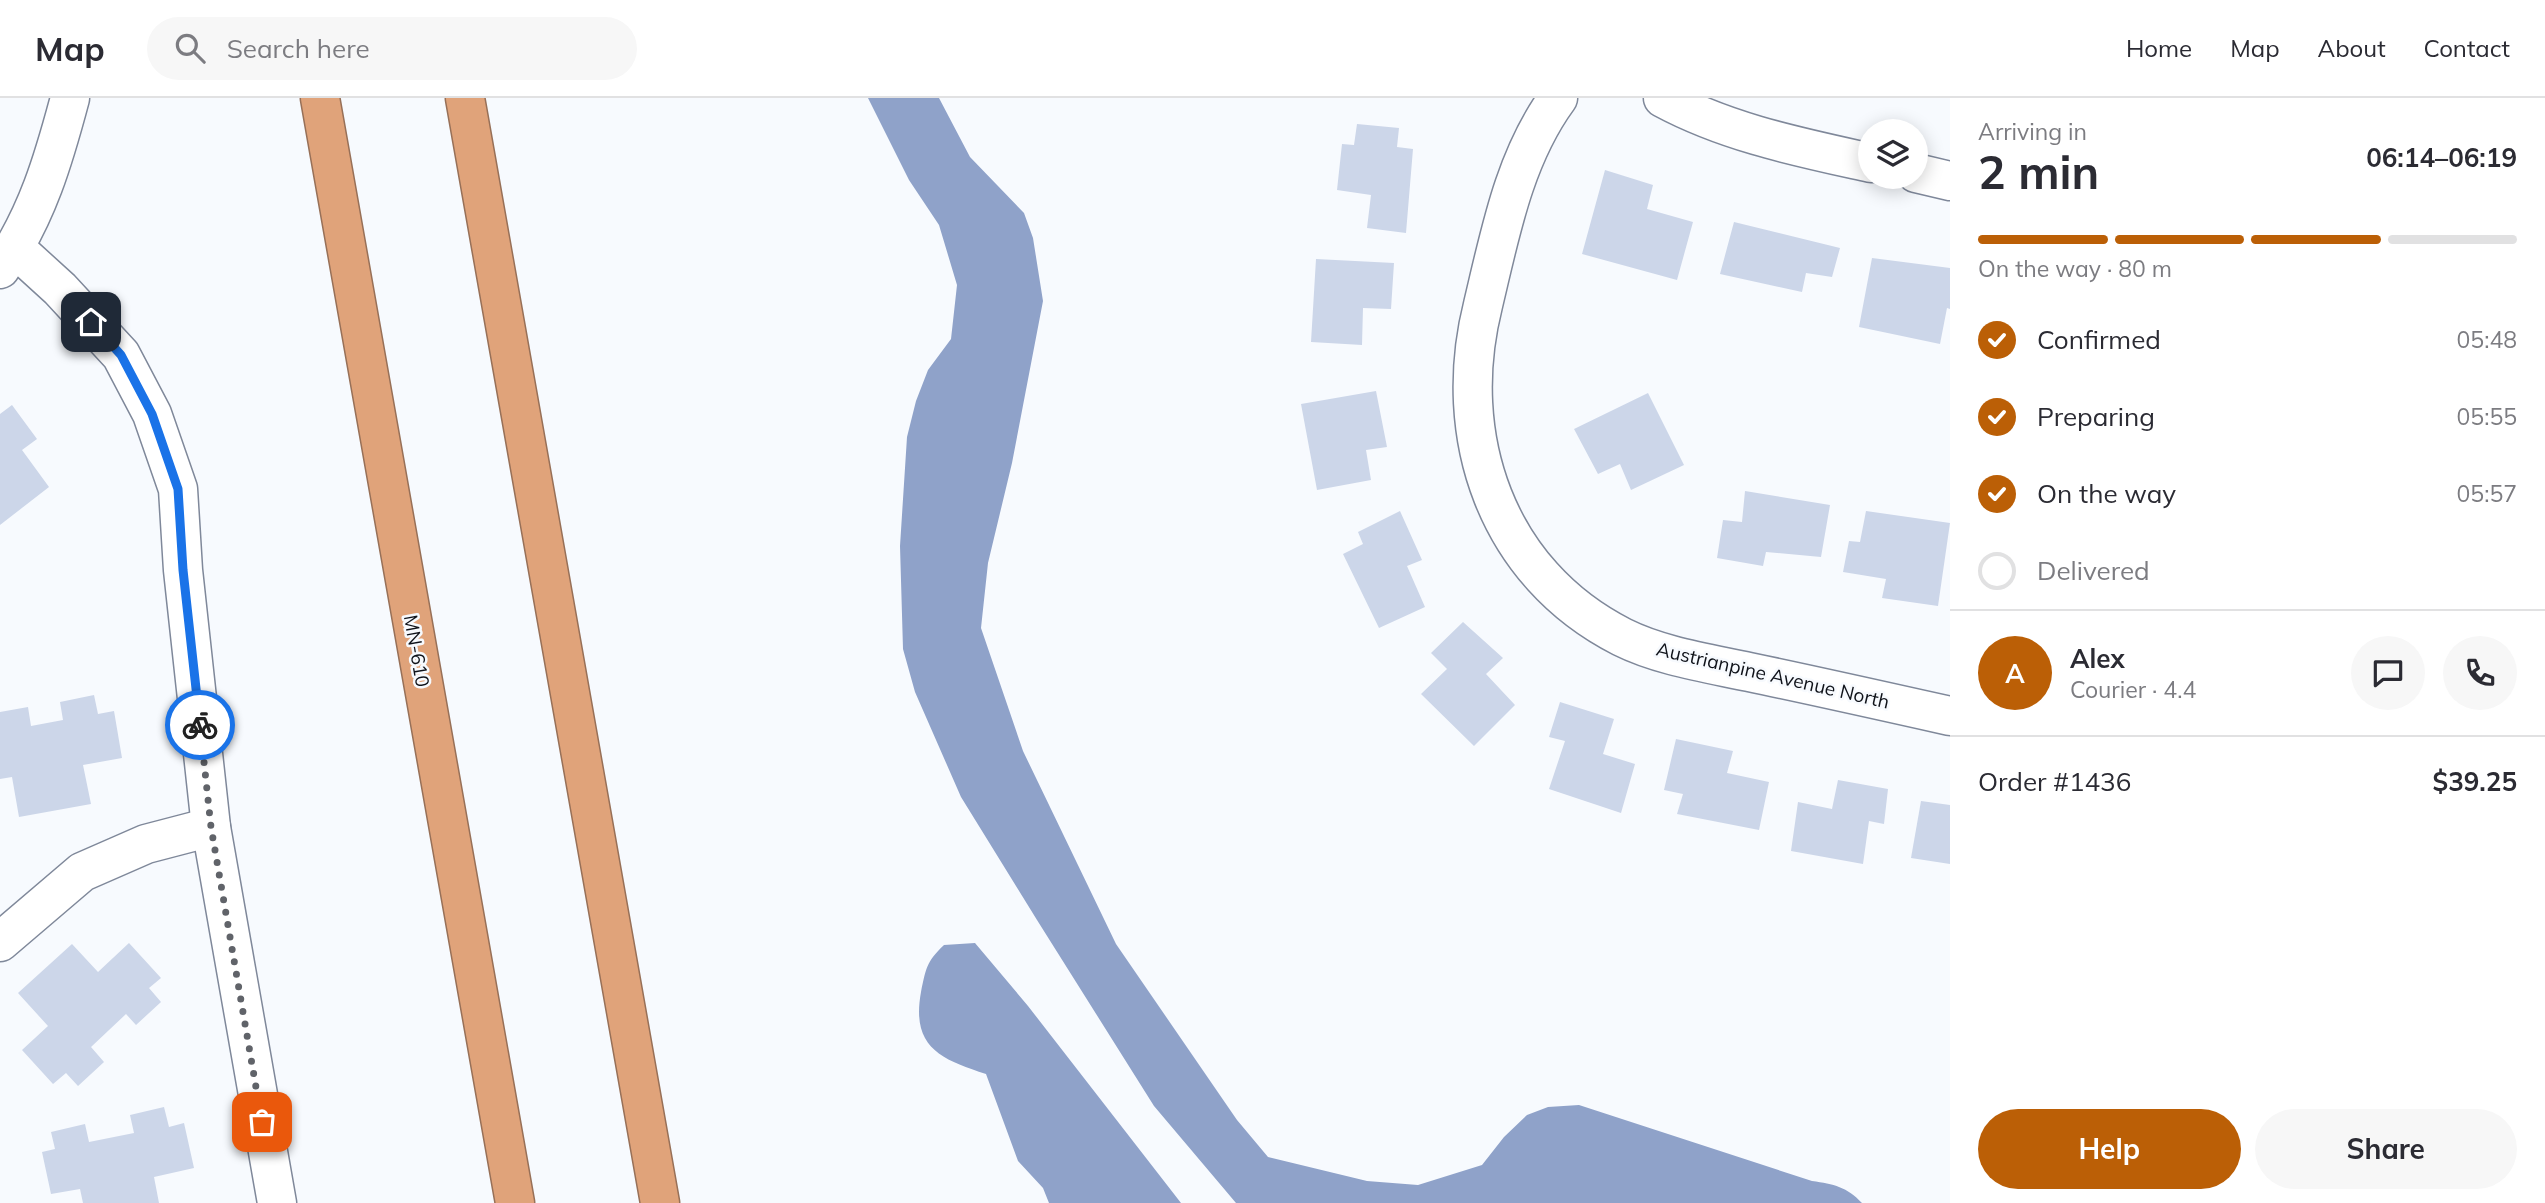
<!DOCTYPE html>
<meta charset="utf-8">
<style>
:root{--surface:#fff;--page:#f7f7f7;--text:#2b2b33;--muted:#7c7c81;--line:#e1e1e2;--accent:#bb5f06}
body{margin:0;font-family:Mulish,sans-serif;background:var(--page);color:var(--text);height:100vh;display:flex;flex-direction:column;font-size:26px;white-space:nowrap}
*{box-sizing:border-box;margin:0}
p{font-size:23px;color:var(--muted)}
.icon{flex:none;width:38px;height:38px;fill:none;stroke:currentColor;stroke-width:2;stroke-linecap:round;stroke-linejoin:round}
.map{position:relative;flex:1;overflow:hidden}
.details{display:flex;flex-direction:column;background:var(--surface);width:595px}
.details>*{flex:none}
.tools{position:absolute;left:1858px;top:21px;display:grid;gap:14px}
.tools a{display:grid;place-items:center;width:70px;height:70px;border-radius:50%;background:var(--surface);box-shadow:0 4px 18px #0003;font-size:35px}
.pin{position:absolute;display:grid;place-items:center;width:60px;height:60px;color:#fff;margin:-30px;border-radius:14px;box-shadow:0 4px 10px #0006}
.courier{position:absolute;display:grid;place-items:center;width:70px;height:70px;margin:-35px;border:5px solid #1a73e8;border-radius:50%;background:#fff;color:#222;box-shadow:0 2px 9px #0007}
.head em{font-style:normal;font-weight:700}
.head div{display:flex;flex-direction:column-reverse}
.head{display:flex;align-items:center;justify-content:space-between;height:119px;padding:0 28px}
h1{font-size:46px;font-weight:700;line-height:52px}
.bar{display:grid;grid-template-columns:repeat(4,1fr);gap:10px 7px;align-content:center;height:84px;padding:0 28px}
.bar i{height:9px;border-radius:5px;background:var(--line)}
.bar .selected{background:var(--accent)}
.bar p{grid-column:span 4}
.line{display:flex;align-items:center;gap:18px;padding:0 28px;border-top:2px solid var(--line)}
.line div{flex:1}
.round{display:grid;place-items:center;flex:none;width:74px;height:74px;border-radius:37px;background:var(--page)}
ol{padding:0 28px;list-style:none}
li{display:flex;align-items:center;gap:21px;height:77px}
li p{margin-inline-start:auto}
li .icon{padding:7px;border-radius:50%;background:var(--accent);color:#fff;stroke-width:4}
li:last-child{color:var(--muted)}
li i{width:38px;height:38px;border:4px solid var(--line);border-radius:50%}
.action{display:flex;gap:14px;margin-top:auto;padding:14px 28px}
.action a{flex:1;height:80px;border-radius:42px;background:var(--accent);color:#fff;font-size:28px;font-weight:700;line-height:80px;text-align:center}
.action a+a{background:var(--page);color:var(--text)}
header{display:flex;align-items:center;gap:42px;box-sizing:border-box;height:98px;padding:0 35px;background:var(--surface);border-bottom:2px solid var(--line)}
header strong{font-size:33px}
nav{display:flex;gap:38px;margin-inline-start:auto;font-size:24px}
.search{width:490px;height:63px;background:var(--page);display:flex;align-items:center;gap:18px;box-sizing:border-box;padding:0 24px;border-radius:38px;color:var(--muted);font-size:26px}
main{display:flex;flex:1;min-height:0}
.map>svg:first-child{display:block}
.water{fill:#8fa2c9}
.building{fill:#ccd6e9}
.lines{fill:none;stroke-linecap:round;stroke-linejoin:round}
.minor-casing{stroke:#7f889a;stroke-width:41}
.highway-casing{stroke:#977058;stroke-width:41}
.minor{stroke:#fff;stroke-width:38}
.highway{stroke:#e0a37a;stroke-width:38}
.done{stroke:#606369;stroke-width:7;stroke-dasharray:0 12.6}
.route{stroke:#1a73e8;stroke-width:9}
.labels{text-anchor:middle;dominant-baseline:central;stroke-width:5;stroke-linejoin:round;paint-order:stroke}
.street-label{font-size:19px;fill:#0f1219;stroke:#f7fafe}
</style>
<header>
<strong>Map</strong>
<div class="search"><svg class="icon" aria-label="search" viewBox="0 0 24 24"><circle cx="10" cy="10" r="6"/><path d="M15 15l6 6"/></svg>Search here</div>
<nav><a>Home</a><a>Map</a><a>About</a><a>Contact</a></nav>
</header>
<main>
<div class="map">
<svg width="1950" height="1105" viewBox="0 0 1950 1105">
<rect width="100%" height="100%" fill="#f7fafe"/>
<!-- water -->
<g class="water">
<path d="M868 0H939L970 59 1024 115 1033 140 1043 203 1012 365 988 465 981 530 1023 653 1116 846 1237 1022 1268 1059 1367 1083 1418 1087 1482 1067 1504 1039 1527 1017 1548 1009 1579 1007 1812 1083C1834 1086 1847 1089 1862 1105H1236L1154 1008 1037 822 961 699 915 594 903 551 900 448 907 339 916 303 928 272 951 241 957 187 939 127 909 82Z"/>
<path d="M975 845 1028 908 1181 1105H1049L1043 1090 1018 1063 986 976C940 961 911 949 921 894 926 871 926 864 944 847Z"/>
</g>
<!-- building -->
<g class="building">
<polygon points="1357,26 1399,30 1397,49 1413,51 1406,135 1367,130 1371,97 1337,92 1342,46 1354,47"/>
<polygon points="1605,72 1653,87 1647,111 1693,124 1677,182 1582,156"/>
<polygon points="1734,124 1840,150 1832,179 1806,175 1802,194 1720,176"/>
<polygon points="1872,160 1950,170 1950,211 1947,210 1940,246 1859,229"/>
<polygon points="1316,161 1394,165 1391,211 1363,210 1362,247 1311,244"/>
<polygon points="1376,293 1387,349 1366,352 1371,382 1317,392 1301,306"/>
<polygon points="1648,295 1684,367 1631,392 1620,366 1598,376 1574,331"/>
<polygon points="12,307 37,341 22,352 49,389 0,427 0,316"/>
<polygon points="1745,393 1830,407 1821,459 1766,454 1763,468 1717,460 1723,422 1742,424"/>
<polygon points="1400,413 1422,462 1407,468 1425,509 1379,530 1343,456 1363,446 1358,434"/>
<polygon points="1866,413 1950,425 1938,508 1882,500 1886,481 1843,474 1849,443 1860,444"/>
<polygon points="1463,524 1503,560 1486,576 1515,607 1474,648 1421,596 1447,571 1431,555"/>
<polygon points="94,597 98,616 114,613 122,660 83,667 91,706 19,719 12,679 0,681 0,614 28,609 31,628 63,622 60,604"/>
<polygon points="1560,604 1614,621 1603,656 1635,666 1621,715 1549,691 1565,643 1549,639"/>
<polygon points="1676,641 1733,653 1727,675 1769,684 1759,732 1677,716 1683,696 1664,692"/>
<polygon points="1838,682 1888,691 1884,726 1869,723 1863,766 1791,753 1798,704 1832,711"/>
<polygon points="1921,703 1950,707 1950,766 1911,760"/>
<polygon points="129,845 161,880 149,890 161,904 136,927 126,916 91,949 104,964 78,988 66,975 53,986 22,952 48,928 18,895 72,846 98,874"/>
<polygon points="164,1009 169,1029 184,1025 194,1070 154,1079 159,1105 83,1105 80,1091 51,1096 42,1054 55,1051 51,1034 85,1026 89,1044 134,1035 130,1017"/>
</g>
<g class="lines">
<!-- minor casing -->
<g class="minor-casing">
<g id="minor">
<path d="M1558 0C1514 60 1500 136 1483 207 1450 338 1496 475 1622 539 1660 558 1707 565 1749 574 1816 588 1883 603 1950 618"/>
<path d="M1663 0C1728 35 1799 49 1871 65"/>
<polyline points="1916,75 1950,83"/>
<polyline points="15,150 60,191 121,257 152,316 178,391 183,472 211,729 277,1105"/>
<path d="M0 171C37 119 54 60 70 0"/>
<polyline points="0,844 82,774 146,746 211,729"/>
</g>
</g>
<!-- highway casing -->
<g class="highway-casing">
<g id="highway">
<polyline points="320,0 515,1105"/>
<polyline points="465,0 660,1105"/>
</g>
</g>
<!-- minor -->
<use href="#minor" class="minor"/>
<!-- highway -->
<use href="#highway" class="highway"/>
</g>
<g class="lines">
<!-- done -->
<polyline class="done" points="200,627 211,729 262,1024"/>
<!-- route -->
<polyline class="route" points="91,224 121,257 152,316 178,391 183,472 200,627"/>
</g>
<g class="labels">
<!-- street labels -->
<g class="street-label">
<text transform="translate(417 553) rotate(80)">MN-610</text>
<text transform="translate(1773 577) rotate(13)">Austrianpine Avenue North</text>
</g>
</g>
</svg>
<div class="tools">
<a><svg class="icon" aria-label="layers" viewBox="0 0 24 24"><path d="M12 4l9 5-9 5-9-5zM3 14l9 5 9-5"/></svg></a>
</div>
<div class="pin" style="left:262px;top:1024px;background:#ea580c"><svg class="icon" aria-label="bag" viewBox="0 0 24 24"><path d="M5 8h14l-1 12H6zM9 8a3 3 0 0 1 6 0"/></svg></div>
<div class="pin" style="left:91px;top:224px;background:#1f2937"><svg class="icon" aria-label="home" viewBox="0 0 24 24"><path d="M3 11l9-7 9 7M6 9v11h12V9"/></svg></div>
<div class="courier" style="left:200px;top:627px"><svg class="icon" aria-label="bike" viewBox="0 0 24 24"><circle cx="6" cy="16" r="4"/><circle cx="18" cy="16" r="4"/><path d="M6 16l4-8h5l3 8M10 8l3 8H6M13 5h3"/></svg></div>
</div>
<section class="details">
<div class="head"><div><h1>2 min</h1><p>Arriving in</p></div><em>06:14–06:19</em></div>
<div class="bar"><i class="selected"></i><i class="selected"></i><i class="selected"></i><i></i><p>On the way · 80 m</p></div>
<ol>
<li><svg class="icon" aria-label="check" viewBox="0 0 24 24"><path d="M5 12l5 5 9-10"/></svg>Confirmed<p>05:48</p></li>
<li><svg class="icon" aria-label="check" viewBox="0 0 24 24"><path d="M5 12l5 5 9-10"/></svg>Preparing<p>05:55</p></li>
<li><svg class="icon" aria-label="check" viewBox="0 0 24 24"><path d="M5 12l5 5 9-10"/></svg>On the way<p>05:57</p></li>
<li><i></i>Delivered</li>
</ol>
<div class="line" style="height:126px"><b class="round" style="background:var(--accent);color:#fff">A</b><div><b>Alex</b><p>Courier · 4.4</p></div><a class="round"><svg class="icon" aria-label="chat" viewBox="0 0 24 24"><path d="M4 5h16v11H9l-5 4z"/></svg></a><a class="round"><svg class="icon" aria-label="phone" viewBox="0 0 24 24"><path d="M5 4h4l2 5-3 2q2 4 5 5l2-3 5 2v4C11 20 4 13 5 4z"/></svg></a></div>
<div class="line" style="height:91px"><div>Order #1436</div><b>$39.25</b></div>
<div class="action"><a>Help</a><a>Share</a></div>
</section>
</main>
